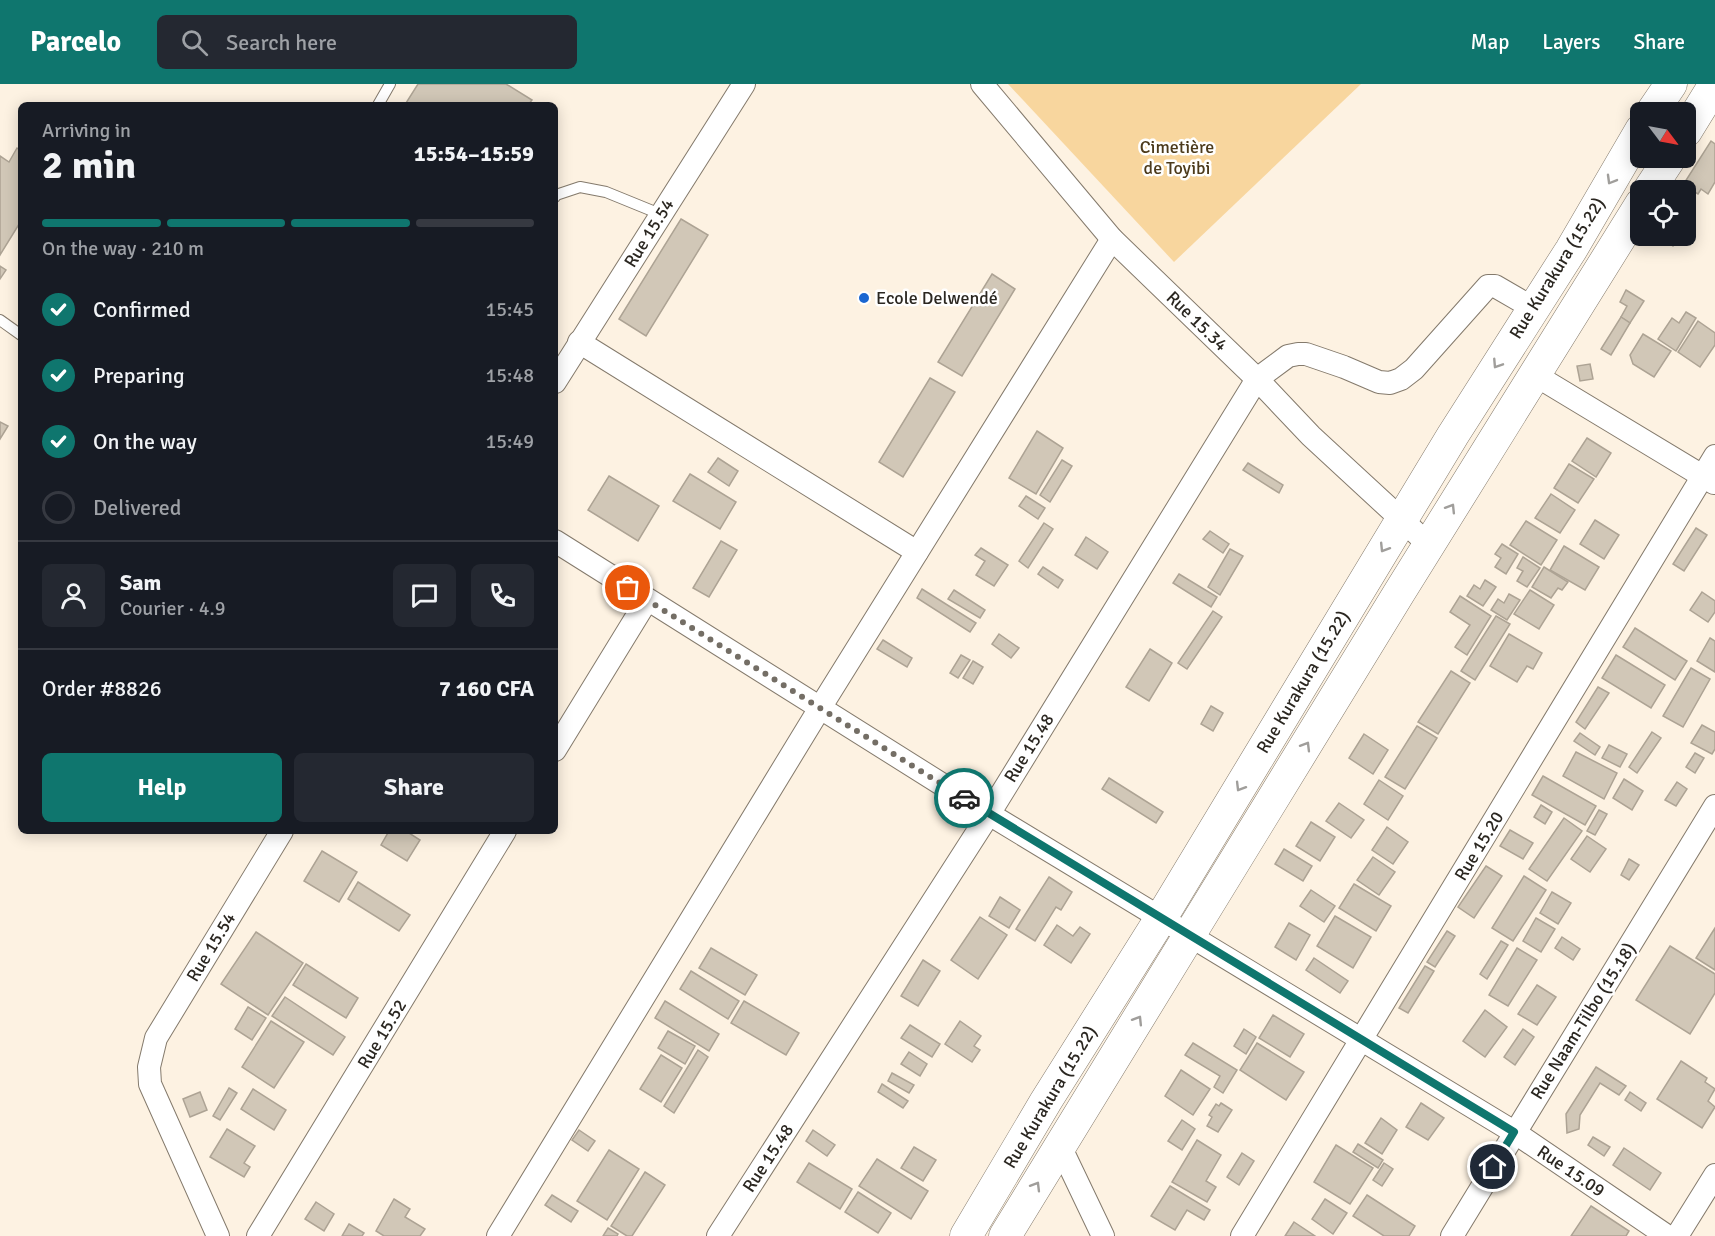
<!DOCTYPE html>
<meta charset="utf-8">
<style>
:root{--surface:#171b24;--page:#242831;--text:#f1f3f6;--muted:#9ea1a6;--line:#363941;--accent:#0f766e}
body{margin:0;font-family:Signika,sans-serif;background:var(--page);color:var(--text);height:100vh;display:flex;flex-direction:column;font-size:22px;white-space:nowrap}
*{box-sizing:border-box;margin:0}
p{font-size:20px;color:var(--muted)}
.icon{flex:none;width:33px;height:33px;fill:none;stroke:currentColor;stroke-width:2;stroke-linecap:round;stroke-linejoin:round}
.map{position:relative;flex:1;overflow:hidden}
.details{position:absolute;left:18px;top:18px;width:540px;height:732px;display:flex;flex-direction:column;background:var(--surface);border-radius:9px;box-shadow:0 3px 15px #0003}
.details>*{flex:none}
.needle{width:39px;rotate:122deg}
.tools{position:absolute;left:1630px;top:18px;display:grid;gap:12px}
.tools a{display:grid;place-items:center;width:66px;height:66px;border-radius:9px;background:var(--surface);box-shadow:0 3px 15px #0003;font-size:30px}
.pin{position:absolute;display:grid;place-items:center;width:51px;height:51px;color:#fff;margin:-26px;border:3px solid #fff;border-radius:50%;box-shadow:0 2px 6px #0007}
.courier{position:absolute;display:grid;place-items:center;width:60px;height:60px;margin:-30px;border:4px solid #0f766e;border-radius:50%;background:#fff;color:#222;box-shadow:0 2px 8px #0007}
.summary em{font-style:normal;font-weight:700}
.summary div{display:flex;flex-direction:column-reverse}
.summary{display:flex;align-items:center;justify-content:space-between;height:102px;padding:0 24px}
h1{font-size:39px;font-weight:700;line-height:45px}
.bar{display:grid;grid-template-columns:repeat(4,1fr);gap:9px 6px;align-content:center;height:72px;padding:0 24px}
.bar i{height:8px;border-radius:4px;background:var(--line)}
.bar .active{background:var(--accent)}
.bar p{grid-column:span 4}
.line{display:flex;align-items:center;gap:15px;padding:0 24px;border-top:2px solid var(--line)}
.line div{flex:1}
.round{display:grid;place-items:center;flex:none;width:63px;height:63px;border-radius:9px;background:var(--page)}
ol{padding:0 24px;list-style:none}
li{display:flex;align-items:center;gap:18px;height:66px}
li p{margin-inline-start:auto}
li .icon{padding:6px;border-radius:50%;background:var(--accent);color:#fff;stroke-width:4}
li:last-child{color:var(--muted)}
li i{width:33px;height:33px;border:3px solid var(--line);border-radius:50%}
.action{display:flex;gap:12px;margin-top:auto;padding:12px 24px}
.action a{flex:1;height:69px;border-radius:9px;background:var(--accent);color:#fff;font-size:24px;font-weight:700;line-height:69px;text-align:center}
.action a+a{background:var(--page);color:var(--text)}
header{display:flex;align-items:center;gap:36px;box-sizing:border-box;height:84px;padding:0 30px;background:var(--accent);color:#fff}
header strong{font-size:28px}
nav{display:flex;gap:33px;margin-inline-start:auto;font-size:21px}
.search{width:420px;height:54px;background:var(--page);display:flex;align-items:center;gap:15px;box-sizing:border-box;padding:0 21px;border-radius:9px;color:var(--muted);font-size:22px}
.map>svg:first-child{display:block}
.green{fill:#f8d69e}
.building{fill:#d1c7b7;stroke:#ada394;stroke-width:1.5}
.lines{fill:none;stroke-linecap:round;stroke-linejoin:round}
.service-casing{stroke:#847a6c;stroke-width:12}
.minor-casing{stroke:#847a6c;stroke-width:24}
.secondary-casing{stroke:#847a6c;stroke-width:33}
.service{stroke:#fff;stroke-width:10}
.minor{stroke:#fff;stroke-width:22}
.secondary{stroke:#fff;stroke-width:32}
.oneway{stroke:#a09e9b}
.done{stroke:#746e65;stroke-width:6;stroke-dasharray:0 10.8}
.route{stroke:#0f766e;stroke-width:8}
.poi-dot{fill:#1a66d1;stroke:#fff;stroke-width:2}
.labels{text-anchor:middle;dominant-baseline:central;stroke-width:5;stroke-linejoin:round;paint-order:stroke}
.park-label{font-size:18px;fill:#4c3a1b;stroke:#fff}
.street-label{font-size:18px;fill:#2b2721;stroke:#fff}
.poi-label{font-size:18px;fill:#2b2721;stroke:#fff;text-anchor:start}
</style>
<header>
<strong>Parcelo</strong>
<div class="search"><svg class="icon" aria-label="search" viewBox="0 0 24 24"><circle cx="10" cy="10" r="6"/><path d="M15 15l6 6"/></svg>Search here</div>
<nav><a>Map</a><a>Layers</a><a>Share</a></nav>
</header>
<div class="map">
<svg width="1715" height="1152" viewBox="0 0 1715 1152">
<rect width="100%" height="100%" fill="#fdf2e2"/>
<!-- green -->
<polygon class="green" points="1008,0 1361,0 1174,178"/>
<!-- building -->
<g class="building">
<polygon points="418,0 506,0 532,16 528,21 409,21 406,19"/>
<polygon points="1711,57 1715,60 1715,98 1708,110 1701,105 1698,110 1683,101"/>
<polygon points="17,64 21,67 21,137 0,171 0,72 9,78"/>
<polygon points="681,135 708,151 646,252 619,235"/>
<polygon points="1658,152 1680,152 1673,162"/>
<polygon points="0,182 6,186 0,195"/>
<polygon points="992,190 1015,205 962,292 938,278"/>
<polygon points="1626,206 1644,217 1630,239 1621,233 1627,222 1620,218"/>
<polygon points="1686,228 1696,234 1676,267 1658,255 1672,234 1679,239"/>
<polygon points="1621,233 1630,239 1611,271 1601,265"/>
<polygon points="1698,237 1715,249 1715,261 1700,283 1678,268"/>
<polygon points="1643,250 1671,267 1654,293 1633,280 1630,271"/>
<polygon points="1590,280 1593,295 1580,297 1577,282"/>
<polygon points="930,294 955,308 903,393 879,378"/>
<polygon points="0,338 8,342 0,355"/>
<polygon points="1037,347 1063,364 1036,410 1009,394"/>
<polygon points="1587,354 1611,369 1596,393 1572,377"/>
<polygon points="718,374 738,387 729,402 708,388"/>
<polygon points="1062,376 1072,382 1050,418 1040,411"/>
<polygon points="1248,379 1283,401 1279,409 1243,386"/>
<polygon points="1569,380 1594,395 1578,419 1554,404"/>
<polygon points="690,390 736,418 720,445 673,417"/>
<polygon points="609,392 659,422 638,457 588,426"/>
<polygon points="1551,410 1575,426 1560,449 1535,434"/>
<polygon points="1026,412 1045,424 1038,435 1019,422"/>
<polygon points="1595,436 1619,451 1604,475 1580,460"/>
<polygon points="1526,437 1557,456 1541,481 1510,461"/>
<polygon points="1044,439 1053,445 1028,484 1019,477"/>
<polygon points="1696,444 1707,451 1684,487 1673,480"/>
<polygon points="1210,447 1229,460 1223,469 1203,455"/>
<polygon points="1086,453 1108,468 1097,485 1075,471"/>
<polygon points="721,457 737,466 709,513 693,504"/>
<polygon points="1502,460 1518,470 1506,490 1495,483 1501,474 1495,470"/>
<polygon points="1564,462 1599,483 1585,506 1550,486"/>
<polygon points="981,464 1008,481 994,502 976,491 985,477 975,471"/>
<polygon points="1230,465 1243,472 1220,511 1208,503"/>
<polygon points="1523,473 1540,484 1527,503 1517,497 1523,487 1517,484"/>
<polygon points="1043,483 1063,496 1058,504 1038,490"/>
<polygon points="1544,483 1568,498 1562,506 1558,504 1551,514 1532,503"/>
<polygon points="1179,490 1217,513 1211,523 1173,499"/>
<polygon points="1485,496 1496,503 1483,522 1467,512 1474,501 1480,505"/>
<polygon points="922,505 976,539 970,548 917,514"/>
<polygon points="954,506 985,526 980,534 948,515"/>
<polygon points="1530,506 1554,521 1539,545 1514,530"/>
<polygon points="1702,508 1715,517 1715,528 1708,538 1690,526"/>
<polygon points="1509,510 1520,516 1507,536 1491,526 1498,515 1504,519"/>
<polygon points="1460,512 1491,532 1467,571 1455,563 1470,541 1450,528"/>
<polygon points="1213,527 1222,533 1187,585 1178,579"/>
<polygon points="1496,532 1510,540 1475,596 1461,587"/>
<polygon points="1635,544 1687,577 1675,596 1623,563"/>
<polygon points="999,550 1019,564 1011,574 992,560"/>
<polygon points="1509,550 1542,569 1533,585 1527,582 1517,598 1490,582"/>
<polygon points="1710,554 1715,557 1715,588 1697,577"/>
<polygon points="883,556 912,574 907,583 877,565"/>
<polygon points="1150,565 1172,579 1149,617 1126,603"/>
<polygon points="961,571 970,576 958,594 950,589"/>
<polygon points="1616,571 1665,601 1651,624 1602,594"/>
<polygon points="973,577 983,583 973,600 963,594"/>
<polygon points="1691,584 1710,595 1683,643 1663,632"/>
<polygon points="1451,587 1470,599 1438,650 1418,638"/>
<polygon points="1598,603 1609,609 1585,645 1576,638"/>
<polygon points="1211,622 1223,629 1213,647 1201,640"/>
<polygon points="1702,641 1715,648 1715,665 1712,670 1691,659"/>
<polygon points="1417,642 1437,654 1405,705 1385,693"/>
<polygon points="1652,648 1661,654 1637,689 1629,683"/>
<polygon points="1580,649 1600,663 1595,671 1574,657"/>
<polygon points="1364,650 1388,666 1373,690 1349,674"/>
<polygon points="1609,661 1627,670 1620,683 1602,674"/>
<polygon points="1576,668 1617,689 1604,715 1563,692"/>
<polygon points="1695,669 1704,674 1695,689 1686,683"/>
<polygon points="1543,692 1596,722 1585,741 1532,711"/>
<polygon points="1109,694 1163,728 1156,739 1102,705"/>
<polygon points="1624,695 1643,707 1632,726 1613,714"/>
<polygon points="1379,696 1403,712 1388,736 1364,720"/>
<polygon points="1677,698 1687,705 1676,722 1665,716"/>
<polygon points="1339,719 1364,736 1351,754 1326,737"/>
<polygon points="1541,721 1552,728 1545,740 1534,733"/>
<polygon points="1599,726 1607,730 1595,751 1587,747"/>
<polygon points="1564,734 1582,747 1547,797 1529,785"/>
<polygon points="1311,738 1335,753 1320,777 1296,762"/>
<polygon points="1387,743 1408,758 1393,780 1372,766"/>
<polygon points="1510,746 1533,759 1523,775 1500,762"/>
<polygon points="389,747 406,747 420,756 407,777 381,761"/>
<polygon points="1587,752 1606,765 1590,788 1571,775"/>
<polygon points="1284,765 1312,782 1303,797 1275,780"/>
<polygon points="322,767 357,788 339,818 304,797"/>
<polygon points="1373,773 1395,788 1379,811 1357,796"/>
<polygon points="1629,775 1639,781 1629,796 1621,791"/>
<polygon points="1486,782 1502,792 1474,834 1458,823"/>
<polygon points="1524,792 1546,806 1513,857 1492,844"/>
<polygon points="1049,793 1072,808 1061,826 1056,823 1035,857 1016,845"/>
<polygon points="358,798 410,831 399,847 348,815"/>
<polygon points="1354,800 1391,822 1376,847 1339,824"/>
<polygon points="1311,806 1335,822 1324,838 1300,822"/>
<polygon points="1552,808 1571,819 1558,840 1540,829"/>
<polygon points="1000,813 1020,826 1009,844 989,832"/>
<polygon points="1335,832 1371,853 1353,884 1317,862"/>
<polygon points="980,833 1007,851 978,895 951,876"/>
<polygon points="1536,834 1555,845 1541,868 1523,857"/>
<polygon points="1289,839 1310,851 1296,876 1275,863"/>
<polygon points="1057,841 1073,852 1080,843 1090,850 1071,879 1044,861"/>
<polygon points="1715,844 1715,886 1696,874"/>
<polygon points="1447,847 1455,852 1435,883 1427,878"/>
<polygon points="256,848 303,879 268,931 221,900"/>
<polygon points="1562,853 1580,865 1573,876 1555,864"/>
<polygon points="1501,857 1508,861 1487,895 1480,890"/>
<polygon points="1670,862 1715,890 1715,909 1690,950 1636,916"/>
<polygon points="711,864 757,891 745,911 699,884"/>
<polygon points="1517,864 1537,876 1508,922 1489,911"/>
<polygon points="1314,874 1348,897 1340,909 1306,886"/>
<polygon points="923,876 940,887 918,922 901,912"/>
<polygon points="306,880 358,914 346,934 293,901"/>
<polygon points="1425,882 1434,887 1408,929 1399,924"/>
<polygon points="691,887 739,917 728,935 680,905"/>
<polygon points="1537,901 1556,913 1537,941 1518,930"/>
<polygon points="285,913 345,953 333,971 272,932"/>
<polygon points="665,917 719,950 709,967 655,934"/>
<polygon points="744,917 799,949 786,971 731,939"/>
<polygon points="248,923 266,934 252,956 235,945"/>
<polygon points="1485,926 1507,943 1485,973 1463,957"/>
<polygon points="1273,931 1304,950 1290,973 1259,954"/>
<polygon points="271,937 304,958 274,1004 242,983"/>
<polygon points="960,937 981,952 974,962 980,966 972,978 945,960"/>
<polygon points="910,941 940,960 932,973 901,954"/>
<polygon points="1244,945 1256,953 1246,970 1234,962"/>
<polygon points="1523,945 1534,953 1515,981 1504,973"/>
<polygon points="668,947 695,962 685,980 658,964"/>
<polygon points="1193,959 1237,986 1223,1009 1214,1003 1220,992 1185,971"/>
<polygon points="1257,959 1304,988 1286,1016 1240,986"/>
<polygon points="698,966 708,973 674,1029 664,1022"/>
<polygon points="909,968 927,980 920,992 901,980"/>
<polygon points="661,971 682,984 661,1018 640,1005"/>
<polygon points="1681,977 1707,994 1705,998 1715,1005 1708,1017 1715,1023 1702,1044 1657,1015"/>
<polygon points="1596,983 1626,1002 1619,1011 1600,999 1580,1031 1579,1045 1567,1049 1566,1030"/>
<polygon points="1181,986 1210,1005 1193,1031 1165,1012"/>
<polygon points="892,989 914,1001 909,1009 888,997"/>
<polygon points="882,1000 908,1017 903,1024 878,1008"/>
<polygon points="229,1004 237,1009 220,1036 213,1032"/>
<polygon points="253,1005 286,1026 274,1046 241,1025"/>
<polygon points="200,1008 207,1026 190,1033 183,1015"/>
<polygon points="1630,1008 1646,1019 1641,1027 1625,1016"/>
<polygon points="1221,1019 1232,1026 1218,1048 1207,1042 1212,1033 1209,1031 1216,1020 1219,1022"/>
<polygon points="1421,1019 1444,1034 1428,1056 1406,1043"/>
<polygon points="1381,1034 1397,1046 1382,1070 1365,1059"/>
<polygon points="1182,1036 1195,1045 1182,1066 1168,1057"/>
<polygon points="227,1045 255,1062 244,1079 250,1083 244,1093 210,1073"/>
<polygon points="579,1046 595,1057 588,1067 572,1056"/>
<polygon points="813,1046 835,1061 827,1072 806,1057"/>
<polygon points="1593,1053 1610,1063 1604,1072 1588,1061"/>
<polygon points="1197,1056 1221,1071 1206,1097 1216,1103 1207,1118 1172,1098"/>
<polygon points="1358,1060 1383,1076 1378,1084 1353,1068"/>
<polygon points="1336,1061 1373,1084 1350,1120 1314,1098"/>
<polygon points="914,1063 936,1076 923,1097 901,1084"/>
<polygon points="1624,1064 1661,1089 1650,1106 1613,1081"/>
<polygon points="609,1066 639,1085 607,1136 577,1117"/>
<polygon points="1242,1069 1254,1077 1239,1101 1227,1093"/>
<polygon points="877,1075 928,1107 911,1135 859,1102"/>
<polygon points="809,1079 852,1105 840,1125 797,1098"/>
<polygon points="1384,1079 1393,1085 1382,1102 1373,1096"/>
<polygon points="645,1088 665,1101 632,1152 627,1152 611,1142"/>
<polygon points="1170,1102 1210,1126 1204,1136 1187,1126 1175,1146 1151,1132"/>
<polygon points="858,1108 891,1129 878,1149 845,1128"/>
<polygon points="552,1111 578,1127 571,1138 545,1121"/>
<polygon points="1367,1111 1415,1142 1409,1152 1384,1152 1353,1132"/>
<polygon points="394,1115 410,1125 405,1133 425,1145 420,1152 384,1152 376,1147"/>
<polygon points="1325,1115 1347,1129 1333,1150 1312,1135"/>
<polygon points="316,1118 334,1130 324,1147 305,1135"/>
<polygon points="1591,1122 1629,1147 1626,1152 1571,1152"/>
<polygon points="1294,1138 1315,1152 1285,1152"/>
<polygon points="349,1140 364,1149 362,1152 342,1152"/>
<polygon points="608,1144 618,1150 617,1152 603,1152"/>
</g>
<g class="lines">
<!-- service casing -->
<g class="service-casing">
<g id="service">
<polyline points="378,21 390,0"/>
<polyline points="555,113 556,111 580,103 606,108 660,130"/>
<polyline points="0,236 21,251"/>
</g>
</g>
<!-- minor casing -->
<g class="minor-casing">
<g id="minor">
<polyline points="982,0 1112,155 1257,295 1311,352 1428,460"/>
<polyline points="579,258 917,468"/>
<polyline points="1535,291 1714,399"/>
<polyline points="555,298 744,0"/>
<polyline points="555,457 989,730 1514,1048 1667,1152"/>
<polyline points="555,666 647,516"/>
<polyline points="1060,1062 1103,1152"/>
<polyline points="218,1152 150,1000 149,983 156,954 282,747"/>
<polyline points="258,1152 505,747"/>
<polyline points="498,1152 820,624 1112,155"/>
<polyline points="718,1152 989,730 1257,295 1288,272 1298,270 1306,270 1344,283 1379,298 1390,299 1401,295 1414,285 1488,202 1495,202 1533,224"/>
<polyline points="1242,1152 1715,372"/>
<polyline points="1452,1152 1715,722"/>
<polyline points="1677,1152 1715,1091"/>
</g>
</g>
<!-- secondary casing -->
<g class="secondary-casing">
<g id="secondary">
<polyline points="1652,28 1671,0"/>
<polyline points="1686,47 1715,0"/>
<polyline points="1649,106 1670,74"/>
<polyline points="966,1152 1046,1017 1161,834 1453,351 1571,166 1641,46"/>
<polyline points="1005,1152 1399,509 1641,120"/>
</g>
</g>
<!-- service -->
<use href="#service" class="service"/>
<!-- minor -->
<use href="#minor" class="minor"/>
<!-- secondary -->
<use href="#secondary" class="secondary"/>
</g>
<!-- one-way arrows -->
<defs><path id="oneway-chevron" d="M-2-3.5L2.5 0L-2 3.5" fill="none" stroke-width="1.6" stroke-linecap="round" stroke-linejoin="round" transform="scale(1.5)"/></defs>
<g class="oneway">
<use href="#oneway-chevron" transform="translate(1611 96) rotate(120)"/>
<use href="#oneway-chevron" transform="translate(1497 280) rotate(123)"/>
<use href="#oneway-chevron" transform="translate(1451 424) rotate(-58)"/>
<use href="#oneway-chevron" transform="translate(1384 464) rotate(122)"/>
<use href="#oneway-chevron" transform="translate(1306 662) rotate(-59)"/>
<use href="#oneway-chevron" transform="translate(1240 703) rotate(121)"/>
<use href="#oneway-chevron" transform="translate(1138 936) rotate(-58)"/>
<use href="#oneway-chevron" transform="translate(1036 1102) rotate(-59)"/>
</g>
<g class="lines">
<!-- done -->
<polyline class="done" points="628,504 964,714"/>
<!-- route -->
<polyline class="route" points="964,714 1514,1048 1493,1083"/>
</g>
<!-- markers -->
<circle class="poi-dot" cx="864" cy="214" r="6"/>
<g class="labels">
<!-- park labels -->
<g class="park-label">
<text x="1177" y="63">Cimetière<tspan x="1177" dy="21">de Toyibi</tspan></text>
</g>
<!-- street labels -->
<g class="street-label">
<text transform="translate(649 149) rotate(-58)">Rue 15.54</text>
<text transform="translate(1557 184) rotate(-58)">Rue Kurakura (15.22)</text>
<text transform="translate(1197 237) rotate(44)">Rue 15.34</text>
<text transform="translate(1303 598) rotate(-59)">Rue Kurakura (15.22)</text>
<text transform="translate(1029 664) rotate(-58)">Rue 15.48</text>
<text transform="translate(1479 762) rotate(-59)">Rue 15.20</text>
<text transform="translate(211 863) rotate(-59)">Rue 15.54</text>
<text transform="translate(1583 937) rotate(-58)">Rue Naam-Tilbo (15.18)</text>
<text transform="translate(382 950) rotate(-59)">Rue 15.52</text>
<text transform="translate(1050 1013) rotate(-59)">Rue Kurakura (15.22)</text>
<text transform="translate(768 1074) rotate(-57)">Rue 15.48</text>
<text transform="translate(1571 1087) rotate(34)">Rue 15.09</text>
</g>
<!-- poi labels -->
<g class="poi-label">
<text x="876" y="214">Ecole Delwendé</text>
</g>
</g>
</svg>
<div class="tools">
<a><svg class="needle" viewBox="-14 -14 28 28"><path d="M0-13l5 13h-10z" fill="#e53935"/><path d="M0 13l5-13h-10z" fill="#9ea1a6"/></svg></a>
<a><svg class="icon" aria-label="locate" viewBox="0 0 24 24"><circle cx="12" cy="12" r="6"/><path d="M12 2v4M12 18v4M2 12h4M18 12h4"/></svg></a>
</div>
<div class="pin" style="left:628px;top:504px;background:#ea580c"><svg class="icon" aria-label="bag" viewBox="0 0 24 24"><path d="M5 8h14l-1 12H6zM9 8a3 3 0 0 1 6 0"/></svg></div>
<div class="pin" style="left:1493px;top:1083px;background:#1f2937"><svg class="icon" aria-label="home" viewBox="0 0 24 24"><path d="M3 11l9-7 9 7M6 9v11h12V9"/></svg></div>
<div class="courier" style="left:964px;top:714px"><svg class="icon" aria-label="car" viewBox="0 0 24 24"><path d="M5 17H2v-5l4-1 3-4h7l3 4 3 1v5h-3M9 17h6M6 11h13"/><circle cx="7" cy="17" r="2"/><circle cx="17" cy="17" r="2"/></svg></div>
<section class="details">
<div class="summary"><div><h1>2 min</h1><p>Arriving in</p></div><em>15:54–15:59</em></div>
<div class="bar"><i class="active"></i><i class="active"></i><i class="active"></i><i></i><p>On the way · 210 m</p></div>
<ol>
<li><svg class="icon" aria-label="check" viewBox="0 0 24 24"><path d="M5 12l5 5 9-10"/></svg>Confirmed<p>15:45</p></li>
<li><svg class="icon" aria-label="check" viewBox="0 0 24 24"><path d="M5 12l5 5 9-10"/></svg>Preparing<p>15:48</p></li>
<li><svg class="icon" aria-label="check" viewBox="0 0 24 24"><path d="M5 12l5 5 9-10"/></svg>On the way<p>15:49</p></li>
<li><i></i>Delivered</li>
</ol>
<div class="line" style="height:108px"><a class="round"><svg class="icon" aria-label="person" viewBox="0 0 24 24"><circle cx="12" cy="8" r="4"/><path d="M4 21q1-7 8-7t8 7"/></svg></a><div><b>Sam</b><p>Courier · 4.9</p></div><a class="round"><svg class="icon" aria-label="chat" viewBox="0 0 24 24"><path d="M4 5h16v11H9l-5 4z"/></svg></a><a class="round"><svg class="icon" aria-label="phone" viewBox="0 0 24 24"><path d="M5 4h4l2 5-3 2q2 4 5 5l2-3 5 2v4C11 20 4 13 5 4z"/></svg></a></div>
<div class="line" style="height:78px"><div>Order #8826</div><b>7 160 CFA</b></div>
<div class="action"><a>Help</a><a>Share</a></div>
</section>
</div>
